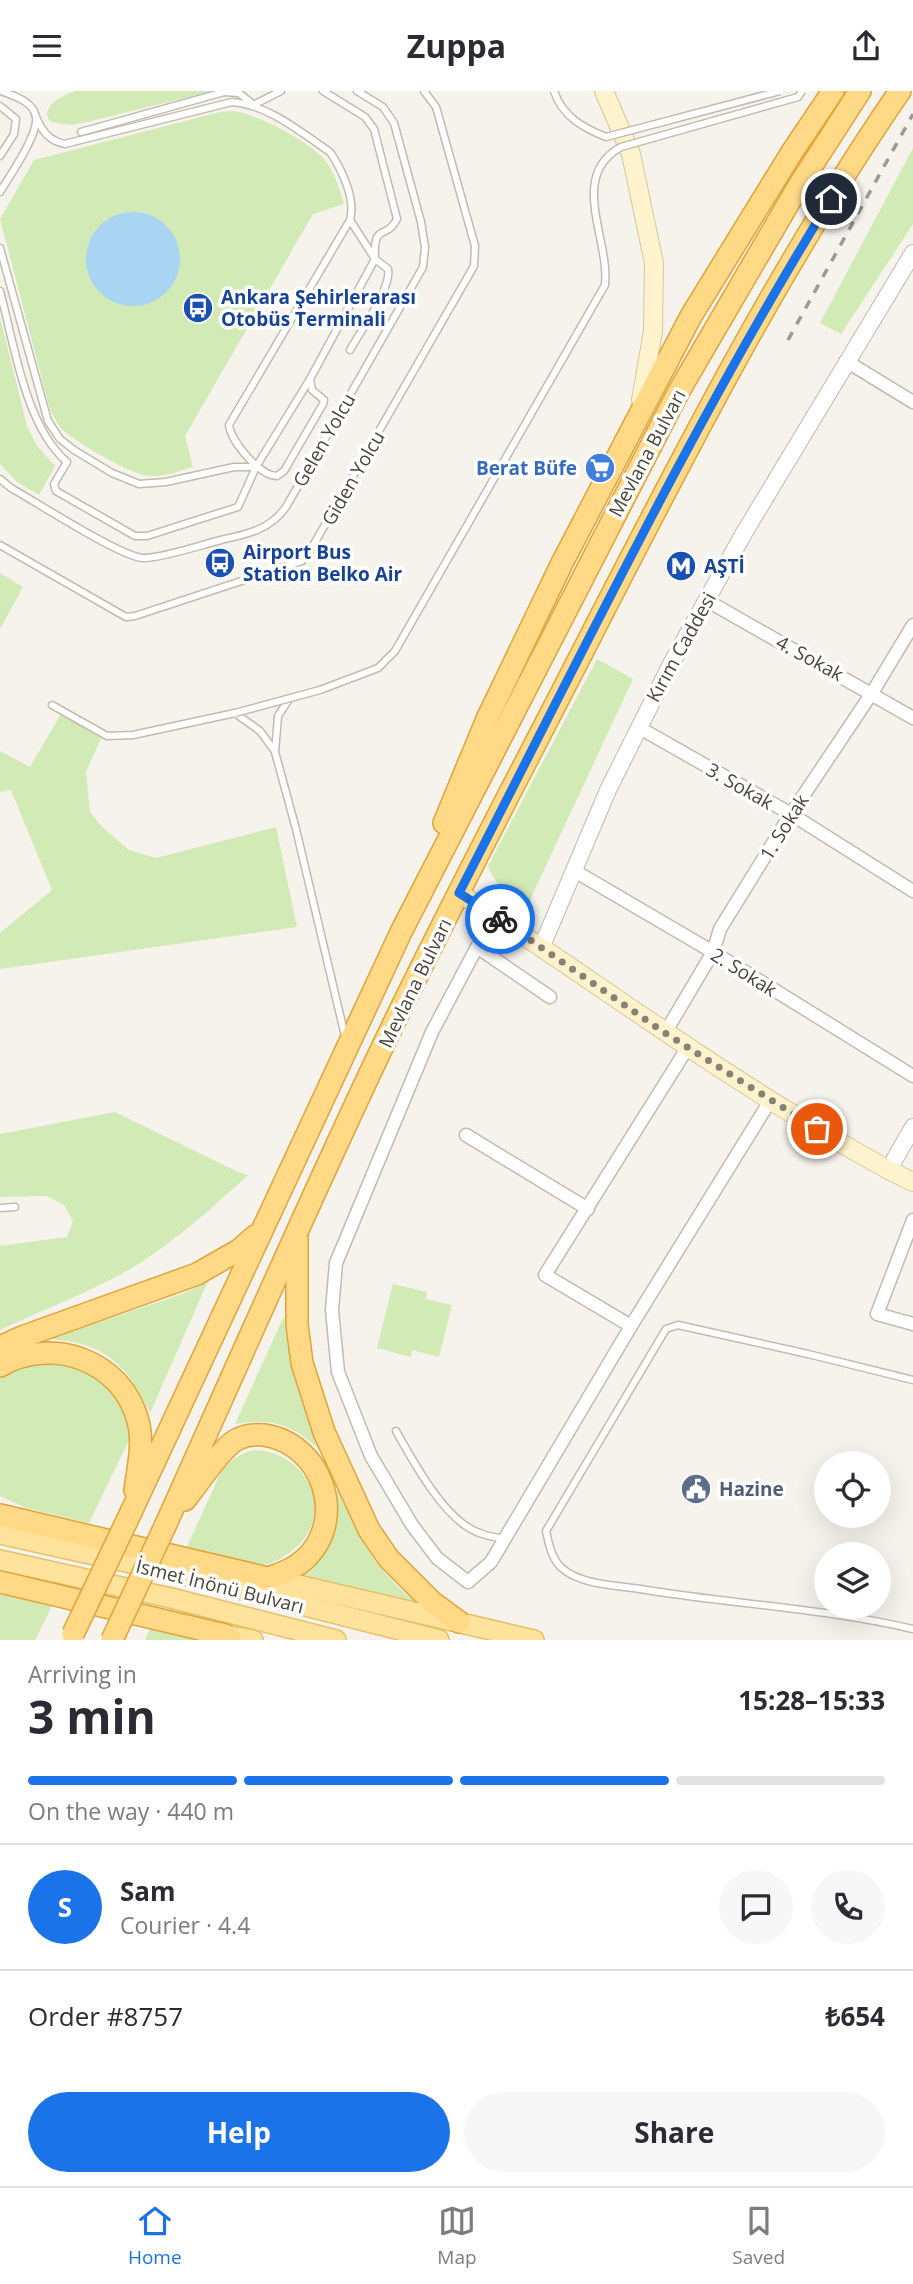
<!DOCTYPE html>
<meta charset="utf-8">
<style>
:root{--surface:#fff;--page:#f7f7f7;--text:#2b2b33;--muted:#7c7c81;--line:#e1e1e2;--accent:#1a73e8}
body{margin:0;font-family:"Open Sans",sans-serif;background:var(--page);color:var(--text);height:100vh;display:flex;flex-direction:column;font-size:26px;white-space:nowrap}
*{box-sizing:border-box;margin:0}
p{font-size:23px;color:var(--muted)}
.icon{flex:none;width:38px;height:38px;fill:none;stroke:currentColor;stroke-width:2;stroke-linecap:round;stroke-linejoin:round}
.map{position:relative;height:1549px;overflow:hidden}
.sheet{display:flex;flex-direction:column;background:var(--surface);flex:1}
.sheet>*{flex:none}
.tools{position:absolute;left:814px;top:1360px;display:grid;gap:14px}
.tools a{display:grid;place-items:center;width:77px;height:77px;border-radius:50%;background:var(--surface);box-shadow:0 7px 28px #0002;font-size:35px}
.pin{position:absolute;display:grid;place-items:center;width:60px;height:60px;color:#fff;margin:-30px;border:4px solid #fff;border-radius:50%;box-shadow:0 2px 7px #0007}
.courier{position:absolute;display:grid;place-items:center;width:70px;height:70px;margin:-35px;border:5px solid #1a73e8;border-radius:50%;background:#fff;color:#222;box-shadow:0 2px 9px #0007}
.summary em{font-style:normal;font-weight:700}
.summary div{display:flex;flex-direction:column-reverse}
.summary{display:flex;align-items:center;justify-content:space-between;height:119px;padding:0 28px}
h1{font-size:46px;font-weight:700;line-height:52px}
.bar{display:grid;grid-template-columns:repeat(4,1fr);gap:10px 7px;align-content:center;height:84px;padding:0 28px}
.bar i{height:9px;border-radius:5px;background:var(--line)}
.bar .on{background:var(--accent)}
.bar p{grid-column:span 4}
.line{display:flex;align-items:center;gap:18px;padding:0 28px;border-top:2px solid var(--line)}
.line div{flex:1}
.round{display:grid;place-items:center;flex:none;width:74px;height:74px;border-radius:37px;background:var(--page)}
.button{display:flex;gap:14px;margin-top:auto;padding:14px 28px}
.button a{flex:1;height:80px;border-radius:42px;background:var(--accent);color:#fff;font-size:28px;font-weight:700;line-height:80px;text-align:center}
.button a+a{background:var(--page);color:var(--text)}
header{display:flex;justify-content:space-between;align-items:center;height:91px;padding:0 28px;background:var(--surface);font-size:32px;font-weight:700}
.menu{display:flex;justify-content:space-around;align-items:center;height:98px;border-top:2px solid var(--line);background:var(--surface);font-size:19px;color:var(--muted)}
.menu a{display:grid;justify-items:center;gap:4px}
.menu .on{color:var(--accent)}
.map>svg:first-child{display:block}
.green{fill:#d2eab5}
.water{fill:#a9d4f2}
.lines{fill:none;stroke-linecap:round;stroke-linejoin:round}
.service-casing{stroke:#c2bbae;stroke-width:9}
.minor-casing{stroke:#c2bbae;stroke-width:15}
.tertiary-casing{stroke:#c2bbae;stroke-width:18}
.secondary-casing{stroke:#d6c79b;stroke-width:20}
.primary-casing{stroke:#e6c16a;stroke-width:22}
.trunk-casing{stroke:#e0a43c;stroke-width:24}
.service{stroke:#fff;stroke-width:6}
.minor{stroke:#fff;stroke-width:12}
.tertiary{stroke:#fff;stroke-width:16}
.secondary{stroke:#fff3cd;stroke-width:18}
.primary{stroke:#ffe39c;stroke-width:19}
.trunk{stroke:#ffd985;stroke-width:21}
.rail{stroke:#9a9a9a;stroke-width:3.5;stroke-dasharray:9 9;stroke-linecap:butt}
.service-bridge-casing{stroke:#c2bbae;stroke-width:9;stroke-linecap:butt}
.trunk-bridge-casing{stroke:#e0a43c;stroke-width:24;stroke-linecap:butt}
.service-bridge{stroke:#fff;stroke-width:6}
.trunk-bridge{stroke:#ffd985;stroke-width:21}
.done{stroke:#878178;stroke-width:7;stroke-dasharray:0 12.6}
.route{stroke:#1a73e8;stroke-width:9}
.labels{text-anchor:middle;dominant-baseline:central;stroke-width:7;stroke-linejoin:round;paint-order:stroke}
.transit-label{font-size:19px;font-weight:bold;fill:#164399;stroke:#fff;text-anchor:start}
.street-label{font-size:19px;fill:#4b4439;stroke:#fff}
.shop-label{font-size:19px;font-weight:bold;fill:#366cbe;stroke:#fff;text-anchor:end}
.service-label{font-size:19px;font-weight:bold;fill:#4e5e75;stroke:#fff;text-anchor:start}
</style>
<header><svg class="icon" aria-label="menu" viewBox="0 0 24 24"><path d="M4 6h16M4 12h16M4 18h16"/></svg>Zuppa<svg class="icon" aria-label="share" viewBox="0 0 24 24"><path d="M12 15V3M7 8l5-5 5 5M5 13v7h14v-7"/></svg></header>
<div class="map">
<svg width="913" height="1549" viewBox="0 0 913 1549">
<rect width="100%" height="100%" fill="#f6f3ec"/>
<!-- green -->
<g class="green">
<path d="M76 0H213L87 31 71 34 51 31C37 16 64 4 76 0Z"/>
<path d="M233 20C257 23 308 50 324 68 335 81 339 98 344 113L313 123 185 345 193 376C179 380 165 386 150 385 131 384 77 352 63 339 56 332 53 324 49 315L0 128 34 69 220 21Z"/>
<polygon points="913,57 913,133 841,243 820,232"/>
<polygon points="0,226 27,335 37,355 55,375 39,404 17,391 0,373"/>
<polygon points="0,482 23,496 0,538"/>
<path d="M597 568 633 588 530 809C508 811 496 794 488 775Z"/>
<polygon points="61,623 101,647 86,681 90,721 103,737 129,759 156,767 276,736 297,836 0,878 0,842 52,799 11,699 0,701 0,660 30,676"/>
<path d="M115 1021 238 1081 248 1084C214 1115 179 1147 140 1172 96 1199 47 1217 0 1239V1155L67 1146 73 1130 64 1114 47 1105 0 1106V1043Z"/>
<path d="M208 1190 150 1322C127 1272 104 1252 49 1248L182 1203Z"/>
<polygon points="393,1193 427,1201 426,1208 452,1214 439,1266 412,1259 411,1266 377,1257"/>
<path d="M284 1225C288 1272 302 1315 319 1358 290 1333 273 1327 235 1333Z"/>
<path d="M37 1271C86 1273 124 1295 130 1347L89 1432 26 1417 0 1405V1288L8 1282Z"/>
<path d="M254 1359C309 1360 339 1427 290 1461 283 1466 275 1472 266 1473 243 1475 209 1463 186 1458L221 1381C231 1369 239 1363 254 1359Z"/>
<path d="M337 1396C356 1442 374 1479 415 1510L302 1484C334 1459 340 1434 337 1396Z"/>
<polygon points="0,1503 52,1515 35,1549 0,1549"/>
<polygon points="150,1537 198,1549 145,1549"/>
</g>
<!-- water -->
<circle class="water" cx="133" cy="168" r="47"/>
<g class="lines">
<!-- service casing -->
<g class="service-casing">
<g id="service">
<polyline points="253,14 281,0"/>
<polyline points="0,15 16,28 14,43 0,65"/>
<path d="M36 26C42 40 49 50 65 53L232 11C269 14 300 41 330 61 342 79 356 108 350 129L229 334C231 351 260 385 277 385L284 380 323 313 324 309 312 299 310 288 375 168C373 130 386 150 397 128L374 38 365 26 323 0"/>
<polyline points="81,41 224,1 239,2 254,14"/>
<path d="M0 101C9 86 39 43 36 26 33 10 14 5 1 0"/>
<polyline points="0,157 48,330 60,348 74,359 112,382 139,393 166,391 234,376 256,376"/>
<path d="M0 200C14 252 25 335 67 371L54 393 56 400 135 445H147L238 416 256 376 310 288"/>
<path d="M350 259C360 241 392 197 388 178L375 168 350 129"/>
<path d="M0 388 11 397C36 411 121 466 143 467 164 467 200 454 221 449 247 443 270 439 286 416L423 176 425 156 421 131 394 32 383 16 357 0"/>
<polyline points="0,454 126,526 135,525 302,470 307,465 474,175 475,155 436,16 424,0"/>
<polyline points="289,608 278,625 275,661 296,738 345,945"/>
<polyline points="52,614 107,645 133,644 235,622 260,640 274,659"/>
<polyline points="0,1117 15,1116"/>
<path d="M913 1289 808 1263 678 1234 666 1238 546 1440C549 1454 552 1469 563 1478 582 1494 616 1494 640 1498 730 1513 823 1517 913 1538"/>
<path d="M396 1340C413 1370 444 1428 477 1441 485 1445 495 1446 504 1448"/>
</g>
</g>
<!-- minor casing -->
<g class="minor-casing">
<g id="minor">
<polyline points="846,270 913,311"/>
<polyline points="706,509 913,627"/>
<polyline points="638,636 791,723 913,800"/>
<polyline points="573,779 713,861 913,985"/>
<polyline points="550,906 477,856 432,941 336,1172 332,1219 338,1281 371,1365 412,1434 437,1467 468,1491 491,1471 631,1235 770,1010"/>
<polyline points="665,942 713,861 720,838 791,723 872,602 913,534"/>
<polyline points="466,1044 588,1118"/>
<polyline points="913,1129 877,1223 913,1233"/>
<polyline points="631,1235 545,1184 688,956"/>
</g>
</g>
<!-- tertiary casing -->
<g class="tertiary-casing">
<g id="tertiary">
<polyline points="542,855 608,699 671,573 744,442 913,162"/>
<polyline points="888,1080 913,1036"/>
</g>
</g>
<!-- secondary casing -->
<g class="secondary-casing">
<g id="secondary">
<polyline points="604,0 631,63 654,172 653,240 641,309"/>
<path d="M459 802C576 877 687 960 806 1031 841 1052 876 1074 913 1091"/>
</g>
</g>
<!-- primary casing -->
<g class="primary-casing">
<g id="primary">
<polyline points="0,1443 180,1483 439,1549"/>
<polyline points="0,1469 171,1507 336,1549"/>
<polyline points="268,1487 534,1549"/>
<polyline points="225,1544 253,1549"/>
</g>
</g>
<!-- trunk casing -->
<g class="trunk-casing">
<g id="trunk">
<polyline points="444,732 487,628 562,472 691,225 792,61 833,0"/>
<polyline points="297,1147 297,1234 302,1272 324,1341 369,1439 389,1468 432,1511 459,1531"/>
<polyline points="0,1256 22,1246 197,1183 239,1159 255,1145"/>
<path d="M0 1275C52 1245 122 1269 138 1330 144 1351 138 1378 135 1399"/>
<polyline points="132,1419 401,841 679,300 798,96 860,0"/>
<path d="M0 1424 268 1487C281 1483 296 1477 306 1467 348 1426 321 1352 264 1344 253 1343 241 1345 233 1351 217 1363 198 1393 185 1409"/>
<path d="M166 1433C237 1275 306 1117 380 961 445 824 516 691 585 556 682 367 779 176 900 0"/>
<polyline points="0,1491 225,1544 231,1549"/>
</g>
</g>
<!-- service -->
<use href="#service" class="service"/>
<!-- minor -->
<use href="#minor" class="minor"/>
<!-- tertiary -->
<use href="#tertiary" class="tertiary"/>
<!-- secondary -->
<use href="#secondary" class="secondary"/>
<!-- primary -->
<use href="#primary" class="primary"/>
<!-- trunk -->
<use href="#trunk" class="trunk"/>
<!-- rail -->
<polyline class="rail" points="788,249 913,23"/>
<!-- service-bridge casing -->
<g class="service-bridge-casing">
<g id="service-bridge">
<path d="M554 0C562 25 583 37 606 46L780 0"/>
<path d="M235 622 320 599 378 577 395 560 605 194C610 148 568 85 621 56L798 6 802 0"/>
</g>
</g>
<!-- trunk-bridge casing -->
<g class="trunk-bridge-casing">
<g id="trunk-bridge">
<polyline points="73,1543 132,1419"/>
<polyline points="112,1549 166,1433"/>
</g>
</g>
<!-- service-bridge -->
<use href="#service-bridge" class="service-bridge"/>
<!-- trunk-bridge -->
<use href="#trunk-bridge" class="trunk-bridge"/>
</g>
<g class="lines">
<!-- done -->
<polyline class="done" points="500,828 665,942 817,1038"/>
<!-- route -->
<path class="route" d="M500 828 459 802C579 569 693 331 831 108"/>
</g>
<!-- icons -->
<defs>
<g id="bus-disc" transform="scale(1.575)"><circle r="9.5" fill="#1a4fb4" stroke="#fff"/><path d="M-5-6H5V4H4V6H2V4H-2V6H-4V4H-5ZM-3.5-4V0h7V-4ZM-3.5 1.2v1.5H-2V1.2ZM2 1.2v1.5H3.5V1.2Z" fill="#fff"/></g>
<g id="supermarket-disc" transform="scale(1.575)"><circle r="9.5" fill="#3f7fe0" stroke="#fff"/><path d="M-6-5.5h2.5l.6 2H6L4.5 2H-2.5L-4.4-4H-6ZM-1.5 3.2a1.3 1.3 0 1 0 .1 0ZM3 3.2a1.3 1.3 0 1 0 .1 0Z" fill="#fff"/></g>
<g id="metro-disc" transform="scale(1.575)"><circle r="9.5" fill="#1a4fb4" stroke="#fff"/><path d="M-5.5 5V-5H-3L0 0L3-5H5.5V5H3V-.5L0 4L-3-.5V5Z" fill="#fff"/></g>
<g id="civic-disc" transform="scale(1.575)"><circle r="9.5" fill="#5c6f8a" stroke="#fff"/><path d="M-.6-6.5H3V-4.5H.6V-3L4-1V1h2V6H-6V1h2V-1L-.6-3ZM-1.2 2.5V6h2.4V2.5Z" fill="#fff"/></g>
</defs>
<g fill-rule="evenodd">
<use href="#bus-disc" x="198" y="217"/>
<use href="#supermarket-disc" x="600" y="377"/>
<use href="#bus-disc" x="220" y="472"/>
<use href="#metro-disc" x="681" y="475"/>
<use href="#civic-disc" x="696" y="1398"/>
</g>
<g class="labels">
<!-- transit labels -->
<g class="transit-label">
<text x="221" y="206">Ankara Şehirlerarası<tspan x="221" dy="22">Otobüs Terminali</tspan></text>
<text x="243" y="461">Airport Bus<tspan x="243" dy="22">Station Belko Air</tspan></text>
<text x="704" y="475">AŞTİ</text>
</g>
<!-- street labels -->
<g class="street-label">
<text transform="translate(324 349) rotate(-60)">Gelen Yolcu</text>
<text transform="translate(647 362) rotate(-62)">Mevlana Bulvarı</text>
<text transform="translate(353 387) rotate(-60)">Giden Yolcu</text>
<text transform="translate(681 556) rotate(-61)">Kırım Caddesi</text>
<text transform="translate(810 567) rotate(29)">4. Sokak</text>
<text transform="translate(740 695) rotate(30)">3. Sokak</text>
<text transform="translate(784 736) rotate(-58)">1. Sokak</text>
<text transform="translate(744 881) rotate(32)">2. Sokak</text>
<text transform="translate(415 892) rotate(-64)">Mevlana Bulvarı</text>
<text transform="translate(220 1495) rotate(14)">İsmet İnönü Bulvarı</text>
</g>
<!-- shop labels -->
<g class="shop-label">
<text x="577" y="377">Berat Büfe</text>
</g>
<!-- service labels -->
<g class="service-label">
<text x="719" y="1398">Hazine</text>
</g>
</g>
</svg>
<div class="tools">
<a><svg class="icon" aria-label="locate" viewBox="0 0 24 24"><circle cx="12" cy="12" r="6"/><path d="M12 2v4M12 18v4M2 12h4M18 12h4"/></svg></a>
<a><svg class="icon" aria-label="layers" viewBox="0 0 24 24"><path d="M12 4l9 5-9 5-9-5zM3 14l9 5 9-5"/></svg></a>
</div>
<div class="pin" style="left:817px;top:1038px;background:#ea580c"><svg class="icon" aria-label="bag" viewBox="0 0 24 24"><path d="M5 8h14l-1 12H6zM9 8a3 3 0 0 1 6 0"/></svg></div>
<div class="pin" style="left:831px;top:108px;background:#1f2937"><svg class="icon" aria-label="home" viewBox="0 0 24 24"><path d="M3 11l9-7 9 7M6 9v11h12V9"/></svg></div>
<div class="courier" style="left:500px;top:828px"><svg class="icon" aria-label="bike" viewBox="0 0 24 24"><circle cx="6" cy="16" r="4"/><circle cx="18" cy="16" r="4"/><path d="M6 16l4-8h5l3 8M10 8l3 8H6M13 5h3"/></svg></div>
</div>
<section class="sheet">
<div class="summary"><div><h1>3 min</h1><p>Arriving in</p></div><em>15:28–15:33</em></div>
<div class="bar"><i class="on"></i><i class="on"></i><i class="on"></i><i></i><p>On the way · 440 m</p></div>
<div class="line" style="height:126px"><b class="round" style="background:var(--accent);color:#fff">S</b><div><b>Sam</b><p>Courier · 4.4</p></div><a class="round"><svg class="icon" aria-label="chat" viewBox="0 0 24 24"><path d="M4 5h16v11H9l-5 4z"/></svg></a><a class="round"><svg class="icon" aria-label="phone" viewBox="0 0 24 24"><path d="M5 4h4l2 5-3 2q2 4 5 5l2-3 5 2v4C11 20 4 13 5 4z"/></svg></a></div>
<div class="line" style="height:91px"><div>Order #8757</div><b>₺654</b></div>
<div class="button"><a>Help</a><a>Share</a></div>
</section>
<nav class="menu">
<a class="on"><svg class="icon" aria-label="home" viewBox="0 0 24 24"><path d="M3 11l9-7 9 7M6 9v11h12V9"/></svg>Home</a>
<a><svg class="icon" aria-label="map" viewBox="0 0 24 24"><path d="M3 6l6-2 6 2 6-2v14l-6 2-6-2-6 2zM9 4v14M15 6v14"/></svg>Map</a>
<a><svg class="icon" aria-label="saved" viewBox="0 0 24 24"><path d="M7 4h10v16l-5-4-5 4z"/></svg>Saved</a>
</nav>
